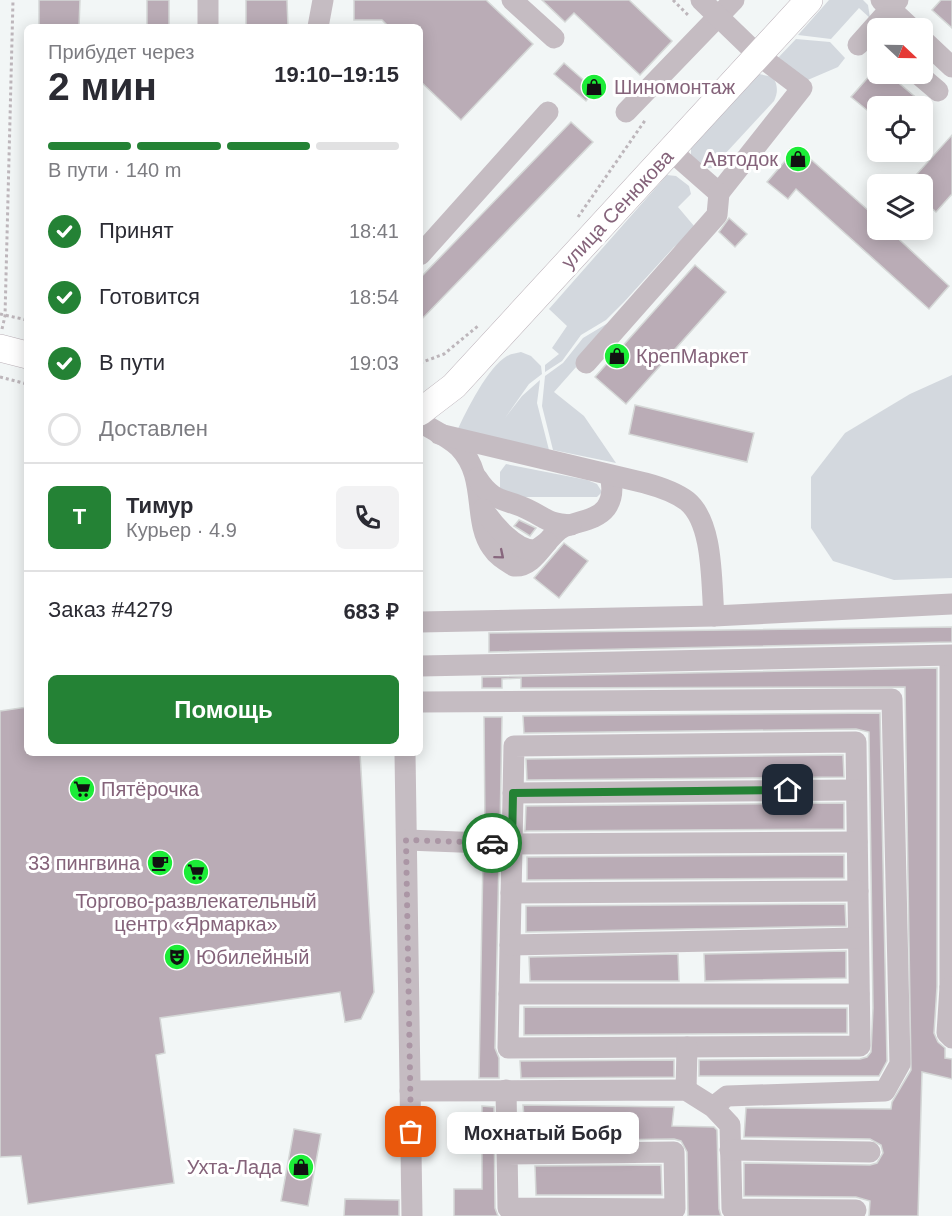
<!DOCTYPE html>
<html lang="ru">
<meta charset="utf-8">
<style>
:root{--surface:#fff;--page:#f2f2f3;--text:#2b2b33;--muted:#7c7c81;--line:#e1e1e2;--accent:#248235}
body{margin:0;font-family:Arial,sans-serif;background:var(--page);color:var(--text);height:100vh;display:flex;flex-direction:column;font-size:22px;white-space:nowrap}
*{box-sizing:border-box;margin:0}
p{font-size:20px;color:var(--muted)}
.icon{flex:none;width:33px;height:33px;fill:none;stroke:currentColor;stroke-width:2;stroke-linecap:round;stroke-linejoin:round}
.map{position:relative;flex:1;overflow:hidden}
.side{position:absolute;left:24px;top:24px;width:399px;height:732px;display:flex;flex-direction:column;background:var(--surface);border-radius:9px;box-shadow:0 3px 15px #0003}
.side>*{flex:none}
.needle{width:39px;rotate:112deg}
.fabs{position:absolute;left:867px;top:18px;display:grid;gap:12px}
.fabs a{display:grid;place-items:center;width:66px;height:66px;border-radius:9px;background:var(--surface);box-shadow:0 3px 15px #0003;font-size:30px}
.pin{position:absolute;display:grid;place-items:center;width:51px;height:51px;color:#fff;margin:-26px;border-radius:12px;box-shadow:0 3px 9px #0006}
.courier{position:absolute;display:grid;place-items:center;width:60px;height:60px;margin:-30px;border:4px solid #248235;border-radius:50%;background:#fff;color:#222;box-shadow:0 2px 8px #0007}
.bubble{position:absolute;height:42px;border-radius:9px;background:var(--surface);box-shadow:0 3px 15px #0003;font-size:20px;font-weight:800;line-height:42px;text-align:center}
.overview em{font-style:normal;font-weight:800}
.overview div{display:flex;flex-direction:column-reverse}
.overview{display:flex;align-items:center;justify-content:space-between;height:102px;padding:0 24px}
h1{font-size:39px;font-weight:800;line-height:45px}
.bar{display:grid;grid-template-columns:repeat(4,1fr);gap:9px 6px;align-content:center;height:72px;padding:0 24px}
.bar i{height:8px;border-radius:4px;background:var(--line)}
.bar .active{background:var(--accent)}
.bar p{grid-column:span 4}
.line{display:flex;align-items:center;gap:15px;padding:0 24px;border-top:2px solid var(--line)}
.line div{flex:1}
.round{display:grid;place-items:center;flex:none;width:63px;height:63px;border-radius:9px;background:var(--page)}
ol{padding:0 24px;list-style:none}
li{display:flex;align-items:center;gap:18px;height:66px}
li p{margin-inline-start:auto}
li .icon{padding:6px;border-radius:50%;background:var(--accent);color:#fff;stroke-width:4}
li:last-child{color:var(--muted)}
li i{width:33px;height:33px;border:3px solid var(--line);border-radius:50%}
.primary-button{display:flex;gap:12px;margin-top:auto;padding:12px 24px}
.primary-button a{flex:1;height:69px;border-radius:9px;background:var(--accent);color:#fff;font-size:24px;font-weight:800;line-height:69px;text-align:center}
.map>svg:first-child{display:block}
.green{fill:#d3d8de}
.building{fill:#baacb6;stroke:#d5d8d7;stroke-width:1.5}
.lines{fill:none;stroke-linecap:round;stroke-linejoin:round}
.major-casing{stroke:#bbb1b8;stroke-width:28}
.path{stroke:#bdb6bb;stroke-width:3;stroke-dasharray:3 3;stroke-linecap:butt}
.minor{stroke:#c5bcc2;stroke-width:21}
.major{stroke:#fff;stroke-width:27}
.oneway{stroke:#88677e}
.done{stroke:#ab96a5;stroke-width:6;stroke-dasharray:0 10.8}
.route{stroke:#248235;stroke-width:8}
.labels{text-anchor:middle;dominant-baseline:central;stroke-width:6;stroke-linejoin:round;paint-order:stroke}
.poi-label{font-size:20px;fill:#85637a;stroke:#fff;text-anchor:start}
.street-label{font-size:20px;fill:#85637a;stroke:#fff}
</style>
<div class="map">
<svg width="952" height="1216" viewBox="0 0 952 1216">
<rect width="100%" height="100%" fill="#f2f6f6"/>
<!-- green -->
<g class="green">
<polygon points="829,0 863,0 868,5 870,18 859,8 831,39 798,35"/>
<polygon points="796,39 830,42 845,58 838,67 803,82 777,59"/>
<path d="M759 74 773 77C778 86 778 92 774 101L712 168H705L691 156V147Z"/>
<polygon points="667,175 676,176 689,186 691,194 678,207 694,226 691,234 674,247 624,302 606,320 581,335 562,361 545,372 545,365 559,354 552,348 567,326 549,309"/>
<polygon points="692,236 554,392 584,416 616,463 553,450 542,406 545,376 563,363 583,338 608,323"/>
<path d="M521 352 531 356 541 366 542 374 529 384 505 418 522 396 540 380 537 403 549 450 457 431C466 411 488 367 507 356 510 354 517 353 521 352Z"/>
<polygon points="952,375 952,578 894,580 833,561 811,528 811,477 845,433 910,394"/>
<polygon points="506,464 587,480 597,484 602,492 597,497 518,497 500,488 500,472"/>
</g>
<!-- building -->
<g class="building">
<polygon points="39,0 80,0 79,27 39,27"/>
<rect x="147" y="0" width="22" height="27"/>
<polygon points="246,0 287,0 288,27 246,27"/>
<polygon points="354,0 486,0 533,44 461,120 420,81 420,27 389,27 382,20 354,20"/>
<polygon points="542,0 629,0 672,41 640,75 574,13 565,22"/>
<polygon points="941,0 952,0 952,28 932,10"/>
<polygon points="564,63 595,90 586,101 554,74"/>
<polygon points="871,74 888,74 926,106 878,106 878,119 851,97"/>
<polygon points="571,122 593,142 420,321 420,278"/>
<polygon points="952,135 952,194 936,212 922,200 922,184 908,184"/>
<polygon points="797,147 878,219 878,230 889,230 949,286 929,309 796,189 788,199 767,182"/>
<polygon points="729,218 747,234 735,247 719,232"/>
<polygon points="695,265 726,292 626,404 595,377"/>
<polygon points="635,405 754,433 747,462 629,434"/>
<polygon points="519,520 536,528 530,536 514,526"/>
<polygon points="564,543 588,561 559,598 534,578"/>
<polygon points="952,627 952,642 489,652 489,633"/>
<polygon points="937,668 937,987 934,1033 938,1042 945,1048 945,1058 952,1059 952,1079 922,1072 918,1216 869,1216 870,1201 856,1197 744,1196 744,1163 870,1165 877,1163 883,1153 881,1145 870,1139 744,1137 746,1108 891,1109 892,1102 911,1070 905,687 521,688 521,678 502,679 502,688 482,688 482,677"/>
<polygon points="27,707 27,753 360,753 374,992 361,1019 345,1022 340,992 160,1018 165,1053 156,1055 174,1183 28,1204 21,1156 0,1157 0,711"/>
<polygon points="880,713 887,1061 879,1076 699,1076 699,1060 860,1059 867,1057 871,1052 873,1008 869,732 856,729 524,733 523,716"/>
<polygon points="484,717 502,717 500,831 485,830"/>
<polygon points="843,755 844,777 527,780 526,759"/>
<polygon points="844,803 844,829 525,831 526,806"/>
<polygon points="844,855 844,878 527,880 527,857"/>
<polygon points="483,856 499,857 495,1048 499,1058 499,1078 479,1078"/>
<polygon points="845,904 846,926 526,932 526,906"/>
<polygon points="846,951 846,978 705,981 704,954"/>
<polygon points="678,954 679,981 530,981 529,957"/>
<polygon points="524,1007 847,1008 847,1033 524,1035"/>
<polygon points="674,1060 674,1077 521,1078 520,1061"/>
<polygon points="523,1105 674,1107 672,1126 714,1127 717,1130 719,1209 721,1216 688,1216 687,1152 681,1141 674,1139 526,1141"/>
<polygon points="482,1106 494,1107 495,1208 498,1216 454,1216 454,1189 482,1189"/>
<polygon points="294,1129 321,1134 308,1206 281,1201"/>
<polygon points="661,1165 662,1195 536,1195 535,1166"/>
<polygon points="345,1199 399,1200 399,1216 344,1216"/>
</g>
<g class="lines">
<!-- major casing -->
<g class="major-casing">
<g id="major">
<polyline points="0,348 27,355"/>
<polyline points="420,412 454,386 809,0"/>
</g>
</g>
<!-- path -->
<g class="path">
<polyline points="673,0 688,15"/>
<polyline points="578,217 646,119"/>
<polyline points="0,314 27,320"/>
<polyline points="2,329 5,316 13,0"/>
<polyline points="420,363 444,354 478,326"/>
<polyline points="0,377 27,384"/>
</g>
<!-- minor -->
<g class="minor">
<polyline points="208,0 208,27"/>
<polyline points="512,0 554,38"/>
<polyline points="881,0 911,28"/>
<polyline points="318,27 323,0"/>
<polyline points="922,39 952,67"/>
<polyline points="858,45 898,0"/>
<polyline points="918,74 938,91"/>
<polyline points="626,112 734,0"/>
<polyline points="670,150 719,193 802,88 758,55 701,0"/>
<polyline points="420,255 548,112"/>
<polyline points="586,363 717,215 719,193"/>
<path d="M420 422C433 430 449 437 459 447 488 477 472 520 492 548 497 556 506 561 514 566 536 568 546 535 564 527 578 521 597 520 606 508 613 498 613 487 610 476"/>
<path d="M439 434 645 483C660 487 675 492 687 501 714 523 711 583 714 616"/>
<path d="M477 478C493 503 504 498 527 509 548 519 546 523 571 525"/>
<path d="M483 509C493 524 516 552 536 550L547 542"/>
<polyline points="420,622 714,616 952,604"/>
<polyline points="950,656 950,987 952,987"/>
<polyline points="420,666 952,655"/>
<polyline points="420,702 892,699 900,1064 885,1091 727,1096 713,1107"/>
<polygon points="856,742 860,1046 508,1048 514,746"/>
<polyline points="405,753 412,1216"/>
<polyline points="513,793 856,790"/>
<polyline points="407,840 512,844 857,842"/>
<polyline points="511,893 858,891"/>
<polyline points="510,945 858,938"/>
<polyline points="950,987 947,1033 952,1038"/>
<polyline points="509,994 859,994"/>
<polyline points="506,1090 508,1208 675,1209 674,1152 507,1154"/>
<polyline points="686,1090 687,1047"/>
<polyline points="410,1091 686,1090 713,1107 730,1125 732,1209 856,1210"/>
<polyline points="730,1150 870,1152"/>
</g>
<!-- major -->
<use href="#major" class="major"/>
</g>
<!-- one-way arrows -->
<defs><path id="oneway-chevron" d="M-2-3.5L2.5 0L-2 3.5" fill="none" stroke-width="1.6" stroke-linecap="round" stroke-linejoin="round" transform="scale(1.5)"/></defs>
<use class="oneway" href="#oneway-chevron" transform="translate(500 555) rotate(40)"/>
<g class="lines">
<!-- done -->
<polyline class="done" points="411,1132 406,840 492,843"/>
<!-- route -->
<polyline class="route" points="492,843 512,844 513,793 788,790"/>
</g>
<!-- icons -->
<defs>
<g id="shop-disc" transform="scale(1.35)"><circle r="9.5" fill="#1cec37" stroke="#fff"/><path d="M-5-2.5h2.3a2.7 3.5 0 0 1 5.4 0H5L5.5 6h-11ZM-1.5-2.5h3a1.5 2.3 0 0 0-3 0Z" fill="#111"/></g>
<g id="supermarket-disc" transform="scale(1.35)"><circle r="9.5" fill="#1cec37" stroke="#fff"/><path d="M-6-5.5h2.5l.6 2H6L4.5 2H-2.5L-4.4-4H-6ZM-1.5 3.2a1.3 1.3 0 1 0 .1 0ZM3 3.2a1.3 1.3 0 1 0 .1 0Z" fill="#111"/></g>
<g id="cafe-disc" transform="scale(1.35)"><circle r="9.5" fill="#1cec37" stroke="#fff"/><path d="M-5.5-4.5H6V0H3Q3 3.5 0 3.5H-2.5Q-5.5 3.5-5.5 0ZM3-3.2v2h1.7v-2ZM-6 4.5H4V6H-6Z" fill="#111"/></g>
<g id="theatre-disc" transform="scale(1.35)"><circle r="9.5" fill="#1cec37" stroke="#fff"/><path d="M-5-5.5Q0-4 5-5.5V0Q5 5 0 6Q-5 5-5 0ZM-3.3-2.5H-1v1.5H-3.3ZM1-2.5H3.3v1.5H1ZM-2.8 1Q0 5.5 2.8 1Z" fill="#111"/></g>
</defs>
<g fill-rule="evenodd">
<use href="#shop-disc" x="594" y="87"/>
<use href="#shop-disc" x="798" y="159"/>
<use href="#shop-disc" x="617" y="356"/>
<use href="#supermarket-disc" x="82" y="789"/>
<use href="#cafe-disc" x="160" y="863"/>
<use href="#supermarket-disc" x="196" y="872"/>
<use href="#theatre-disc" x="177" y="957"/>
<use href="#shop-disc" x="301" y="1167"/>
</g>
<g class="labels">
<!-- poi labels -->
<g class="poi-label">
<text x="614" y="87">Шиномонтаж</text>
<text x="778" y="159" text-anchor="end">Автодок</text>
<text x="636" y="356">КрепМаркет</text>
<text x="101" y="789">Пятёрочка</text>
<text x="140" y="863" text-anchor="end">33 пингвина</text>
<text x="196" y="901" text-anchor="middle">Торгово-развлекательный<tspan x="196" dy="23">центр «Ярмарка»</tspan></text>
<text x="196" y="957">Юбилейный</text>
<text x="282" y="1167" text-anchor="end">Ухта-Лада</text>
</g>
<!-- street labels -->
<g class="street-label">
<text transform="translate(617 209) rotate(-47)">улица Сенюкова</text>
</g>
</g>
</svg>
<div class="fabs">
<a><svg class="needle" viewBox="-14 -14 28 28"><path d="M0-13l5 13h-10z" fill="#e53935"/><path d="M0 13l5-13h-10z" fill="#7c7c81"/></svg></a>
<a><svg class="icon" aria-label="locate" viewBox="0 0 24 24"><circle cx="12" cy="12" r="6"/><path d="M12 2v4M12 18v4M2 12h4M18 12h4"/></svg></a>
<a><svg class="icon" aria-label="layers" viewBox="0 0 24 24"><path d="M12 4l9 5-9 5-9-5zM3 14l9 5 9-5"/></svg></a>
</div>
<div class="pin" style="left:411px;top:1132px;background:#ea580c"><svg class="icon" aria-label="bag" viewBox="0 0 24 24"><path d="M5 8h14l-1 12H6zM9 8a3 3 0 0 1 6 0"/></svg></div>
<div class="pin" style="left:788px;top:790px;background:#1f2937"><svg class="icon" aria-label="home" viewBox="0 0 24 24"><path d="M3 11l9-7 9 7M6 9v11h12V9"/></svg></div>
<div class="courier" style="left:492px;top:843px"><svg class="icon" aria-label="car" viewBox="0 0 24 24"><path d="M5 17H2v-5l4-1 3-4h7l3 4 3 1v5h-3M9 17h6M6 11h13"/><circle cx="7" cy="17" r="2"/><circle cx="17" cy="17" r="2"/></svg></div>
<div class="bubble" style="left:447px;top:1112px;width:192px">Мохнатый Бобр</div>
<section class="side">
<div class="overview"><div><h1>2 мин</h1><p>Прибудет через</p></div><em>19:10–19:15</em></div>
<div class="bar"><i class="active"></i><i class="active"></i><i class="active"></i><i></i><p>В пути · 140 m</p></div>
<ol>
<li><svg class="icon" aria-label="check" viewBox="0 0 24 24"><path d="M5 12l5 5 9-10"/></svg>Принят<p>18:41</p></li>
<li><svg class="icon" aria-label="check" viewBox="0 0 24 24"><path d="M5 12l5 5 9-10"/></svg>Готовится<p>18:54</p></li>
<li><svg class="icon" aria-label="check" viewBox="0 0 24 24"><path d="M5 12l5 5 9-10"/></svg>В пути<p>19:03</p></li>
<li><i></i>Доставлен</li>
</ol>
<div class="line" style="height:108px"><b class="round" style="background:var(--accent);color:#fff">Т</b><div><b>Тимур</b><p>Курьер · 4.9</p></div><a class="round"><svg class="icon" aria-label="phone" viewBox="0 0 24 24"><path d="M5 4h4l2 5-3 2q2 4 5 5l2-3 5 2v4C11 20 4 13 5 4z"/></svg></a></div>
<div class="line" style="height:78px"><div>Заказ #4279</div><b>683 ₽</b></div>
<div class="primary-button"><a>Помощь</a></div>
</section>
</div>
